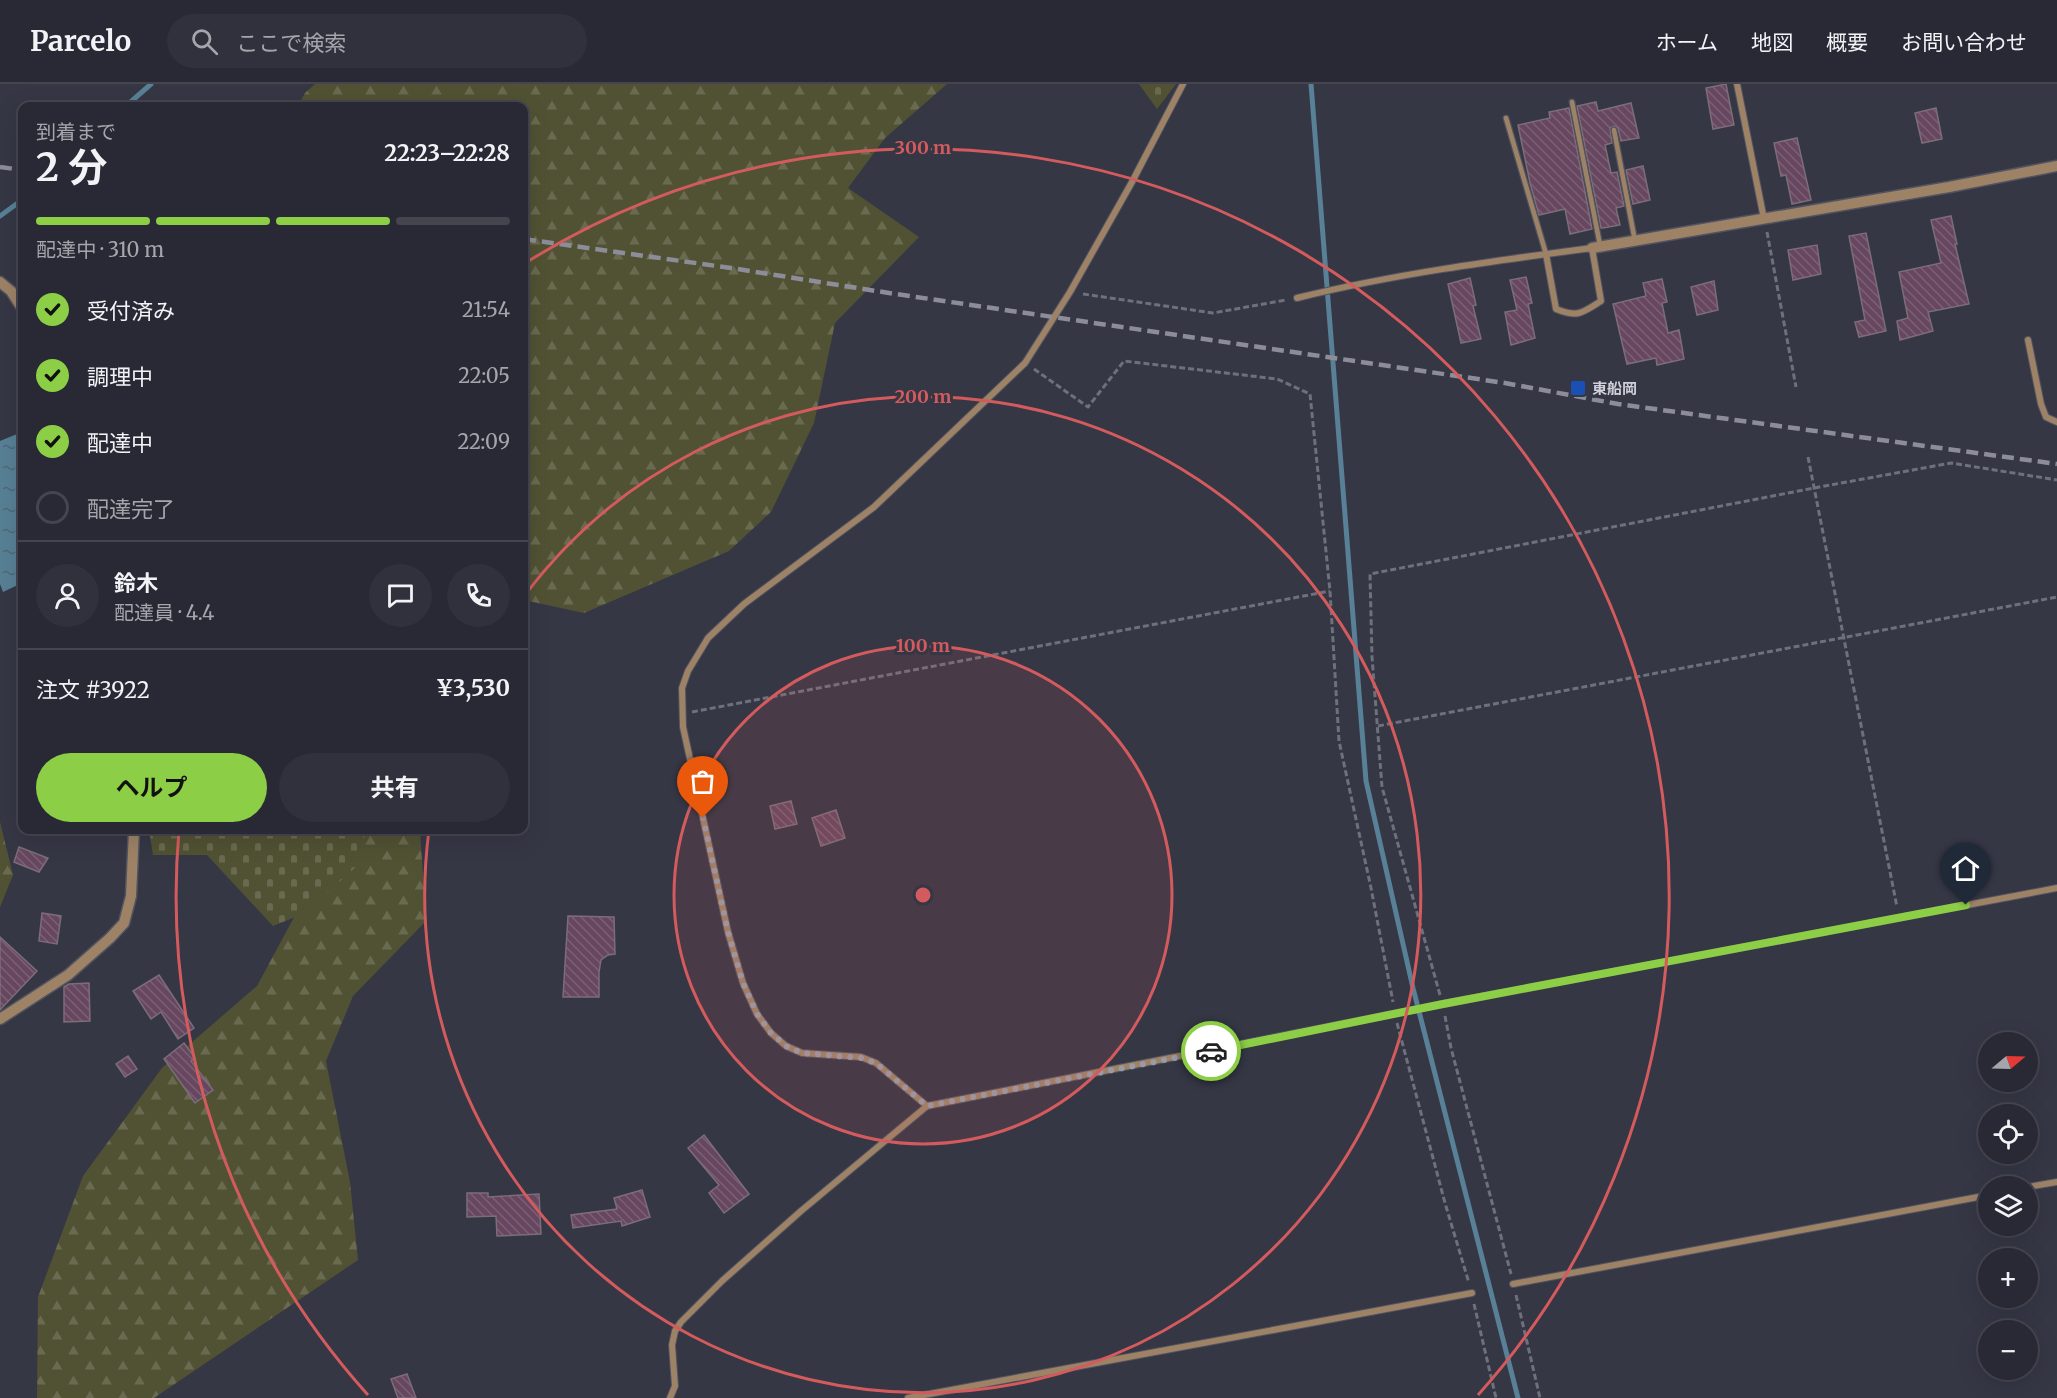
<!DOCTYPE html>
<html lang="ja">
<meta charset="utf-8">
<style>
:root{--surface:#282934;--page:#30313c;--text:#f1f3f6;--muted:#a5a6ac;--line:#44454f;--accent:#8cce45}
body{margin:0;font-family:Merriweather,"Noto Sans JP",serif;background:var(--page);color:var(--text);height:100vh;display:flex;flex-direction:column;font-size:22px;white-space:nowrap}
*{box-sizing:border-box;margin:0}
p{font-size:20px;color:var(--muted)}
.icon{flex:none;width:33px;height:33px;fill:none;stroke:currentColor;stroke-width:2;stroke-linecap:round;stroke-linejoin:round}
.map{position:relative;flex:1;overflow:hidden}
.details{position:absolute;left:18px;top:18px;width:510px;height:732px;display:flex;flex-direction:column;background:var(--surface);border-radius:12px;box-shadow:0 6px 24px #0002,0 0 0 2px var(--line)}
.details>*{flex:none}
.needle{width:39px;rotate:71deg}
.tools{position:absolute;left:1978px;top:948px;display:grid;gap:12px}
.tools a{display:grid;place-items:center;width:60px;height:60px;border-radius:50%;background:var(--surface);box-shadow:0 6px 24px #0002,0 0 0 2px var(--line);font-size:30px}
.pin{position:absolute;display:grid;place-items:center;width:51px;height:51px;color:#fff;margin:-62px -26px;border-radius:50% 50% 50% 0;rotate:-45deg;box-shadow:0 0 6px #0007}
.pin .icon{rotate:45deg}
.courier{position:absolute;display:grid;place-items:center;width:60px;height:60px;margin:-30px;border:4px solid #8cce45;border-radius:50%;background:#fff;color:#222;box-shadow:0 2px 8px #0007}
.overview em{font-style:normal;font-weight:700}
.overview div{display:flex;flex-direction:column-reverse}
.overview{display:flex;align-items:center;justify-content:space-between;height:102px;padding:0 18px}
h1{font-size:39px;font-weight:700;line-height:45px}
.bar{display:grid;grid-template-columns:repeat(4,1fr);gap:9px 6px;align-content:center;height:72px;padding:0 18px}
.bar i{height:8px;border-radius:4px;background:var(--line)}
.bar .current{background:var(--accent)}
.bar p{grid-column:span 4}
.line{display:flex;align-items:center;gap:15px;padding:0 18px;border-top:2px solid var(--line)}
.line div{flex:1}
.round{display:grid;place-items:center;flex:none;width:63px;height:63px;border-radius:32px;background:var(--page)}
ol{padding:0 18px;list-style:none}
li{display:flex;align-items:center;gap:18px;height:66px}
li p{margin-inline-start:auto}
li .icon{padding:6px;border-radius:50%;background:var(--accent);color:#111;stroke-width:4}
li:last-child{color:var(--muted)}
li i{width:33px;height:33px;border:3px solid var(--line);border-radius:50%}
.cta{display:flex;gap:12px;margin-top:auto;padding:12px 18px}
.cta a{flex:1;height:69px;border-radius:36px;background:var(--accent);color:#111;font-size:24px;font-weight:700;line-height:69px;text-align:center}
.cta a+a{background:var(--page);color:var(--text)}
header{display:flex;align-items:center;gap:36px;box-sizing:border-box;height:84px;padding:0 30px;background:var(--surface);border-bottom:2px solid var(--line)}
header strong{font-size:28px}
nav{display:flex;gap:33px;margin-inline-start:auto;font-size:21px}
.search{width:420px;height:54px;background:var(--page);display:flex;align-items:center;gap:15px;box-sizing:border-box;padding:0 21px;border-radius:33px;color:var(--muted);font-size:22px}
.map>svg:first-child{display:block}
.forest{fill:url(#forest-firs)}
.cemetery{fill:url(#cemetery-stones)}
.water{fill:url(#water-ripples)}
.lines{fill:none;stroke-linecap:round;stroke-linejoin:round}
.stream{stroke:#588096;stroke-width:5}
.building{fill:url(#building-back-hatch);stroke:#7c6d78;stroke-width:1.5}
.service-casing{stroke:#515360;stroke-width:7}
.minor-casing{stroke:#515360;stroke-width:8}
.tertiary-casing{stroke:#515360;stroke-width:13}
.path{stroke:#6e707c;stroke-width:3;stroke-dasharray:6 3;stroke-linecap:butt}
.service{stroke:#9d8266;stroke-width:4.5}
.minor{stroke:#9d8266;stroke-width:6}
.tertiary{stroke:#9d8266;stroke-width:10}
.rail{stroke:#8c8d99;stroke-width:4.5;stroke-dasharray:12 6;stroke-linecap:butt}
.done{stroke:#9a9ba6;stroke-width:6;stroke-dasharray:0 10.8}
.route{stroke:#8cce45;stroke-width:8}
.ring{fill:none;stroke:#d45b5d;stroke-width:3}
.transit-dot{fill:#1a4fb4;stroke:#353745;stroke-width:2}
.labels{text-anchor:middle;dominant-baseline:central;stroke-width:6;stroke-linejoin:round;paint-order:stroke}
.poi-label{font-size:15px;font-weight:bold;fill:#d0d1da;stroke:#353745;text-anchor:start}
.centre{fill:#d45b5d;stroke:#353745;stroke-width:3}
.ring-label{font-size:18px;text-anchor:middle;font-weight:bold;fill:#d45b5d;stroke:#353745;stroke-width:6;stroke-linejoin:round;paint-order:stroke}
</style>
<header>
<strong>Parcelo</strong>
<div class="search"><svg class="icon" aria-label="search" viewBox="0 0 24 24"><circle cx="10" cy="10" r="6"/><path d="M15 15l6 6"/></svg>ここで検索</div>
<nav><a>ホーム</a><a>地図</a><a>概要</a><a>お問い合わせ</a></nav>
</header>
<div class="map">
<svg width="2057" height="1314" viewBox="0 0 2057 1314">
<defs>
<pattern id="forest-firs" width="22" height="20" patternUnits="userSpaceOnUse" patternTransform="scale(1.5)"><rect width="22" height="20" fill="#515233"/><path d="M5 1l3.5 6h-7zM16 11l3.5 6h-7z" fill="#696a50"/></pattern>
<pattern id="cemetery-stones" width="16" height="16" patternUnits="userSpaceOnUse" patternTransform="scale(1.5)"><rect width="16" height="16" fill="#515233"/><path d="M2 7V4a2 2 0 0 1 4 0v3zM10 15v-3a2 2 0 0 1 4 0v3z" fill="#696a50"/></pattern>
<pattern id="water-ripples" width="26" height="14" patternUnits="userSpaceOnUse" patternTransform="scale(1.5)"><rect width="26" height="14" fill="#588096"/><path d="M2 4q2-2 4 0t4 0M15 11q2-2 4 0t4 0" fill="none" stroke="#4f6978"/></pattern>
<pattern id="building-back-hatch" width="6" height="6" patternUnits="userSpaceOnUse" patternTransform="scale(1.5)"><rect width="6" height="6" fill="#66475f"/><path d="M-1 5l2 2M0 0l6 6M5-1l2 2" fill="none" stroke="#7b6075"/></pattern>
</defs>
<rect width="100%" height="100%" fill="#353745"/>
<!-- forest -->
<g class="forest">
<polygon points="315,0 947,0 885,54 848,104 919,153 835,239 814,339 771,428 729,467 584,529 524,516 524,22 298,22 305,9"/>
<polygon points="0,738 13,791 0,823"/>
<polygon points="296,746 420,746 426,837 353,912 326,977 350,1098 358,1176 154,1314 37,1314 38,1213 83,1092 162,984 257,902 306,811"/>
</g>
<!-- cemetery -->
<g class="cemetery">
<polygon points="1139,0 1176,0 1157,25"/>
<polygon points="149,746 365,746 359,780 305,829 273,842 207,771 153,771"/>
</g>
<!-- water -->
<polygon class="water" points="22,348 22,499 3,508 0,500 0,357"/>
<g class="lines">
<!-- stream -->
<g class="stream">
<polyline points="1311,0 1366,697 1413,904 1518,1314"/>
<polyline points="126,22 151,0"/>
<polyline points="0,132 22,116"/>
</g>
</g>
<!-- building -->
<g class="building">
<polygon points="1726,0 1734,41 1713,45 1706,4"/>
<polygon points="1596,18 1598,27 1631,19 1639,54 1621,57 1618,44 1614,42 1610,44 1612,59 1605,61 1611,89 1617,88 1624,122 1616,124 1620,141 1603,144 1601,144 1577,22"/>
<polygon points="1569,24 1592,145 1570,150 1565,125 1539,131 1530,99 1518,41 1550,34 1549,28"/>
<polygon points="1936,24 1942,55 1922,59 1915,29"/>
<polygon points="1797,54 1811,116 1792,120 1786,91 1781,92 1774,59"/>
<polygon points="1643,82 1650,116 1633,120 1626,86"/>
<polygon points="1951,132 1957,160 1955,160 1969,220 1928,228 1933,247 1900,256 1897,237 1908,234 1899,188 1941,179 1931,136"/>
<polygon points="1866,149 1886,247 1859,253 1855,238 1865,236 1849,152"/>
<polygon points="1817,161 1821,190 1793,196 1788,166"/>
<polygon points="1526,193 1532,219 1528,220 1535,254 1511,261 1505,228 1517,226 1510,196"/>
<polygon points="1470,194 1476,221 1473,222 1481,255 1461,259 1448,200"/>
<polygon points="1662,195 1667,218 1662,219 1668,249 1679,246 1684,275 1657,281 1656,274 1627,280 1613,220 1646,212 1643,199"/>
<polygon points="1714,197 1718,226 1697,231 1691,203"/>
<polygon points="791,717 797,740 775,745 770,722"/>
<polygon points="836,726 845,754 821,762 812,734"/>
<polygon points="19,763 48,774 39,788 14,778"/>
<polygon points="42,829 61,832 57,860 39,857"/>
<polygon points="568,832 614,833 615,870 608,871 601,876 599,888 599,913 563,913"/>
<polygon points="0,853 37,887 0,926"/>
<polygon points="159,891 194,944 178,955 161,928 151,935 133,907"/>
<polygon points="89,899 90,937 64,938 64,903 69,900"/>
<polygon points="184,959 195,974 191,977 213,1006 195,1019 164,975"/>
<polygon points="128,972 137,985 125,993 116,980"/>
<polygon points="704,1051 749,1110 724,1129 709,1109 719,1101 688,1064"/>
<polygon points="642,1106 650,1133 622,1142 621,1137 573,1144 571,1131 617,1125 614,1114"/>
<polygon points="467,1109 488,1109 488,1113 539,1110 541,1150 497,1152 496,1132 467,1133"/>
<polygon points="407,1290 416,1314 398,1314 391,1295"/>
</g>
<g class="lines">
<!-- service casing -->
<g class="service-casing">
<g id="service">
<polyline points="1572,18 1600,161"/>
<polyline points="1506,34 1546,170"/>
<polyline points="1614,46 1635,157"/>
</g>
</g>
<!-- minor casing -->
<g class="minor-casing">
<g id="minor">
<polyline points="1737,0 1764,135"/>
<path d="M1297 214C1394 190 1493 177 1592 164L1601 217C1582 229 1578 234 1556 225L1546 170"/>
<polyline points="2028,256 2041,320 2046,333 2057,338"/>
<polyline points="927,1022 876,979 861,973 802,969 786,962 771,949 757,930 743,899 728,848 683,643 682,604 688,587 708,554 744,520 874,423 1025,279 1070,208 1132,98 1183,0"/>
<polyline points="2028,1103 2057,1098"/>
<polyline points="1513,1200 1989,1111"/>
<polyline points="670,1314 675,1302 672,1261 675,1247 681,1238 722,1197 801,1127 927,1022 1443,920 2057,804"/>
<polyline points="908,1314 1472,1209"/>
</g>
</g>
<!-- tertiary casing -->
<g class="tertiary-casing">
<g id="tertiary">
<polyline points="1592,164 1949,103 2057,82"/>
<polyline points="0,198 11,207 22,224"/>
<polyline points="0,935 68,891 110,854 124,839 131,812 134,746"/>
</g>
</g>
<!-- path -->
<g class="path">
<polyline points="1767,148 1796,303"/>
<polyline points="1083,210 1213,229 1286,216"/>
<polyline points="1034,285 1088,323 1124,277 1277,295 1310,310 1330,507 1339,657 1371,804 1393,918"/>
<polyline points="1808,373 1897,823"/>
<polyline points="692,628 1330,507"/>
<polyline points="1378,642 2057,513"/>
<polyline points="1440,911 1382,703 1372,573 1370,490 1814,404 1951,379 2057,396"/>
<polyline points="1445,932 1451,964 1511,1190"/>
<polyline points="1397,939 1445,1119 1469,1199"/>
<polyline points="1516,1211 1540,1314"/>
<polyline points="1474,1220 1496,1314"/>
</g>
<!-- service -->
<use href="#service" class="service"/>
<!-- minor -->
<use href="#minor" class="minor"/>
<!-- tertiary -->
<use href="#tertiary" class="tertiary"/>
<!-- rail -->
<g class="rail">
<polyline points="0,83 22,86"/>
<polyline points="524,155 731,184 889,209 1505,299 1618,320 2057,380"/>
</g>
</g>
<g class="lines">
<!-- done -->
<polyline class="done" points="703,734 728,848 743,899 757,930 771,949 786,962 802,969 861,974 876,979 927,1022 1211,967"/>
<!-- route -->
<polyline class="route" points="1211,967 1443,920 1966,821"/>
</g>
<!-- distance rings -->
<circle cx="923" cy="811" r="249" fill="#d45b5d" fill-opacity=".12"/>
<g class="ring">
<circle cx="923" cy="811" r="249"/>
<path d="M525 511A498 498 0 1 1 429 746"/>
<path d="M368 1311A747 747 0 0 1 179 746M527 178A747 747 0 0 1 1478 1311"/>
</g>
<!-- markers -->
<rect class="transit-dot" x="1570" y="296" width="16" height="16" rx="3"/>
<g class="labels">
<!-- poi labels -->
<g class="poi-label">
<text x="1592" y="304">東船岡</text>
</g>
</g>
<circle cx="923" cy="811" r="9" class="centre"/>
<g class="ring-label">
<text x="923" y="70">300 m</text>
<text x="923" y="319">200 m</text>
<text x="923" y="568">100 m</text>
</g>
</svg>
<div class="tools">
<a><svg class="needle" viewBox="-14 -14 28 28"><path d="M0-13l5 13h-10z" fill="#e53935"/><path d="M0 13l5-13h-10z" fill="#a5a6ac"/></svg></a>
<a><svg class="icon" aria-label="locate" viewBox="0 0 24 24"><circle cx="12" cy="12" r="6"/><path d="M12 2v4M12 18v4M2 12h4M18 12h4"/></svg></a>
<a><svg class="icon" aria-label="layers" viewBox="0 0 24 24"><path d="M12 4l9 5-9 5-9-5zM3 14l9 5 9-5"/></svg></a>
<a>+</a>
<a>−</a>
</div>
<div class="pin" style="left:703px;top:734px;background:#ea580c"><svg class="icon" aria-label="bag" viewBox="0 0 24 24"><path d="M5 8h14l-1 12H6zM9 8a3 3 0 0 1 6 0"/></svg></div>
<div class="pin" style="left:1966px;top:821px;background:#1f2937"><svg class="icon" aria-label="home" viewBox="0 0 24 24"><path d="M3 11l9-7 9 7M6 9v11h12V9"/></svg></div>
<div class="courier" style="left:1211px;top:967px"><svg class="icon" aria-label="car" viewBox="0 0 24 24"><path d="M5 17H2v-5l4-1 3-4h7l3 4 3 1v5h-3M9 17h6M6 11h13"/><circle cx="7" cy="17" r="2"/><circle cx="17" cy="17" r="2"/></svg></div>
<section class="details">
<div class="overview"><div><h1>2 分</h1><p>到着まで</p></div><em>22:23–22:28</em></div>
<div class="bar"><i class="current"></i><i class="current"></i><i class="current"></i><i></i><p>配達中 · 310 m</p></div>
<ol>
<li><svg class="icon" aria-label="check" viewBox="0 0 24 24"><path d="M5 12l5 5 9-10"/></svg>受付済み<p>21:54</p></li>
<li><svg class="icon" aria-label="check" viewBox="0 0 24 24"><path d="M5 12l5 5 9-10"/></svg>調理中<p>22:05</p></li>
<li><svg class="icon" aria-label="check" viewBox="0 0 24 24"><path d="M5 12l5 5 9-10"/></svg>配達中<p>22:09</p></li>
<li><i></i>配達完了</li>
</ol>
<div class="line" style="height:108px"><a class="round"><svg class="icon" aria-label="person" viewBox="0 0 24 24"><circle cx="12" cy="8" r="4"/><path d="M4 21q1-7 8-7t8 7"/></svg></a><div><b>鈴木</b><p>配達員 · 4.4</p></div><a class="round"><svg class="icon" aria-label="chat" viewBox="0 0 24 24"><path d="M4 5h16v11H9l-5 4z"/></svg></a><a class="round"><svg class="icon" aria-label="phone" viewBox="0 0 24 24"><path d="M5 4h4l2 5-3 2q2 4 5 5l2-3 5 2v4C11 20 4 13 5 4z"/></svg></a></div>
<div class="line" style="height:78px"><div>注文 #3922</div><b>¥3,530</b></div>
<div class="cta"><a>ヘルプ</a><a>共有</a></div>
</section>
</div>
